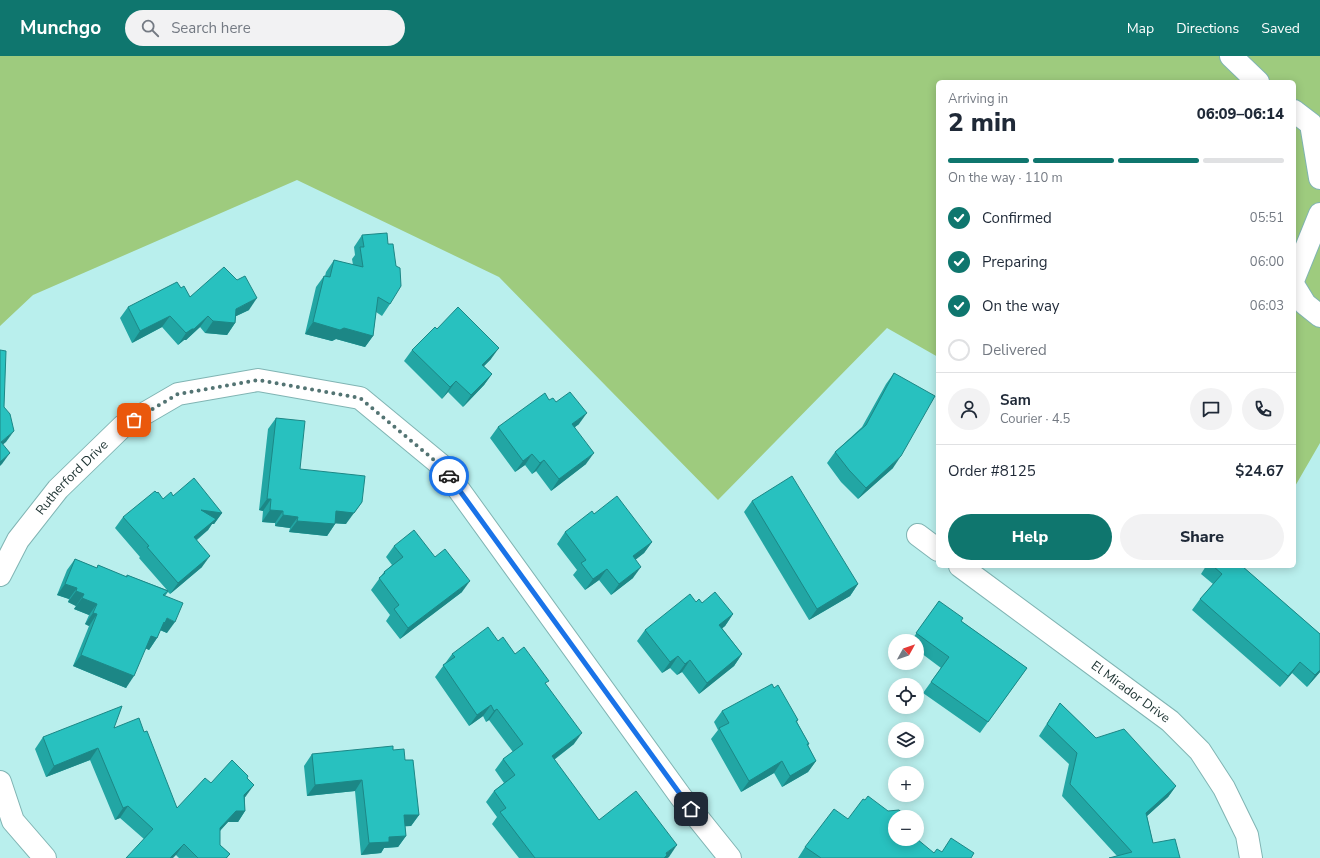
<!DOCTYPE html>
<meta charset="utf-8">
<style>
:root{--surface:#fff;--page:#f2f2f3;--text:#1f2937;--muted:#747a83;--line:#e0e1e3;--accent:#0f766e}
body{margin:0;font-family:"Nunito Sans",sans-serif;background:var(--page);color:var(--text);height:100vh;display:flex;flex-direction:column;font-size:15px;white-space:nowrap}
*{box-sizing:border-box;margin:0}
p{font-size:13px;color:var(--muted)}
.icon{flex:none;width:22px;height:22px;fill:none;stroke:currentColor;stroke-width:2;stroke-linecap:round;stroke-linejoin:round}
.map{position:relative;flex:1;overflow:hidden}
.side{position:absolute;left:936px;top:24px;width:360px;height:488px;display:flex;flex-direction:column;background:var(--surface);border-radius:6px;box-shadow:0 2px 10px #0003}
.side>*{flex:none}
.needle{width:26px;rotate:50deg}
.fabs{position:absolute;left:888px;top:578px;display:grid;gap:8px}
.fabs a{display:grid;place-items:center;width:36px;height:36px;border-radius:50%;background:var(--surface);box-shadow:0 2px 10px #0003;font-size:20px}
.pin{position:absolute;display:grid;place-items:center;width:34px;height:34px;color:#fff;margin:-17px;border-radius:8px;box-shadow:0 2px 6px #0006}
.courier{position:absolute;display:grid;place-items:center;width:40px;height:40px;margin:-20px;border:3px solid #1a73e8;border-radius:50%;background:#fff;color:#222;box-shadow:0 1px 5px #0007}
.headline em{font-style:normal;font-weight:800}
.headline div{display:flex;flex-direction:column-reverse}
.headline{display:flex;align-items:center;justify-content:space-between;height:68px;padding:0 12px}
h1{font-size:26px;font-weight:800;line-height:30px}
.bar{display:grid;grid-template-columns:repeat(4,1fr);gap:6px 4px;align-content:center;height:48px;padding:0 12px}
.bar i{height:5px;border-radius:3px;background:var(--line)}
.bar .on{background:var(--accent)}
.bar p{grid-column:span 4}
.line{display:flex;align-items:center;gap:10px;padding:0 12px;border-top:1px solid var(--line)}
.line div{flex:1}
.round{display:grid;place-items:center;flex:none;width:42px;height:42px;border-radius:21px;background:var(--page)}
ol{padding:0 12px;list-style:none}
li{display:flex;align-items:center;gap:12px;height:44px}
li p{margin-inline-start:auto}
li .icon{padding:4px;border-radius:50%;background:var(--accent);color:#fff;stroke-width:4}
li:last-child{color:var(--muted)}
li i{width:22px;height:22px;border:2px solid var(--line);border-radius:50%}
.primary-button{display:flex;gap:8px;margin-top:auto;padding:8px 12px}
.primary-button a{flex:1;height:46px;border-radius:24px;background:var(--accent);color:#fff;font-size:16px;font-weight:800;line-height:46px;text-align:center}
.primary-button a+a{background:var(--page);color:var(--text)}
header{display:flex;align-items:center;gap:24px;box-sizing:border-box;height:56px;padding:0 20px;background:var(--accent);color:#fff}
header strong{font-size:19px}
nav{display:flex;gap:22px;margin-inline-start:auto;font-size:14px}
.search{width:280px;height:36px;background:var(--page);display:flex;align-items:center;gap:10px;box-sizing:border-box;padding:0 14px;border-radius:22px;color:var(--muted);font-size:15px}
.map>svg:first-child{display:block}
.green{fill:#9ecb7e}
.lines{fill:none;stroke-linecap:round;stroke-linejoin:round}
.minor-casing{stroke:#80b4b3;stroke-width:24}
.minor{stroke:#fff;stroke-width:22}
.wall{fill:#22a6a4}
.shaded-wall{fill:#1c8786}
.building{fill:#28c1bf;stroke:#1c8786}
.done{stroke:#537473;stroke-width:4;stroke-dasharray:0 7.2}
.route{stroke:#1a73e8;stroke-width:5}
.labels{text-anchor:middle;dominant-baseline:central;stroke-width:3;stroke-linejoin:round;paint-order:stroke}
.street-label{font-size:13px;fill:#1c3231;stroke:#c6fdfa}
</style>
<header>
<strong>Munchgo</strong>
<div class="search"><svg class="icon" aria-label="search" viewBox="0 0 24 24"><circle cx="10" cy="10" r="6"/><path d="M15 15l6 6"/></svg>Search here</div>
<nav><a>Map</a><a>Directions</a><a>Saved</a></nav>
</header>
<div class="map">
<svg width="1320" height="802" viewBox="0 0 1320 802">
<rect width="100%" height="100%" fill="#b9efed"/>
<!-- green -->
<polygon class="green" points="0,0 1320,0 1320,387 1294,432 1294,26 938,26 938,301 887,272 718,444 499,221 297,124 33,239 0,270"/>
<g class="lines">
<!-- minor casing -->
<g class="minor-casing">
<g id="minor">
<polyline points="1231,0 1258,26"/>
<polyline points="1294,55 1311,68 1320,122"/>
<polyline points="1294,222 1320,158"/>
<polyline points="1294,230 1305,248 1320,260"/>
<polyline points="918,479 938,494"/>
<path id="s1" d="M960 510 1170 665 1200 695 1224 732 1247 779 1251 802"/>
<path id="s2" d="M0 519 18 484 58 433 123 370 178 338 258 324 360 342 441 409 681 741 730 802"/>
<polyline points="0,726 13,765 45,802"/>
</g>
</g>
<!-- minor -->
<use href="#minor" class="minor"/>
</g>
<!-- wall -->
<g class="wall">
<polygon points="362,179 390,248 382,260 376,256 373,280 365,291 336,283 332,285 305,278 316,231 324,220 325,220 326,216 334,204 353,209 352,203 355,199 354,191"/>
<polygon points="181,232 190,241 249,254 236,260 235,267 227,279 205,277 200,271 186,284 184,284 178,289 162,271 132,287 120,262 128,251"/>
<polygon points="437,273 491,303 484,310 492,318 484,329 463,351 448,336 442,343 404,305 412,294"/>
<polygon points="894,317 893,412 858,443 841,426 827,407 835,396 862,371 886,328"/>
<polygon points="549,344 556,346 579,368 575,371 586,408 551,435 536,415 532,418 525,409 515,416 490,382 498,371"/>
<polygon points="276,362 300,413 346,468 335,467 335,468 327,480 289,476 290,472 275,470 275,467 262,466 263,455 259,454 268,373"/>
<polygon points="173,440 222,457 214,468 212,468 208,474 197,484 202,511 170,538 168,536 165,540 167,577 160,574 157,582 149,594 145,592 126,632 73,610 89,570 85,568 89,559 74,553 76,550 68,546 69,543 57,539 67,514 75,503 97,512 98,509 126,521 127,519 167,534 139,502 140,501 115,472 123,461 163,443"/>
<polygon points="752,445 858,528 850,540 809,564 744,456"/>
<polygon points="594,458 652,486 644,497 635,504 633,522 611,539 599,524 585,534 573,519 577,514 557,488 565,476"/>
<polygon points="394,490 462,536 400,583 386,565 390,559 371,534 384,516 392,509 386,501"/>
<polygon points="1206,510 1242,510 1320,578 1320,616 1307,631 1292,617 1280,631 1192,554 1200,543 1213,528 1201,518"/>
<polygon points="939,545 961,565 1027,612 980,677 923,637 941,612 917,594 917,585 911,585"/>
<polygon points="696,546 702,547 733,558 725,570 722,572 742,598 734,610 699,638 682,616 677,619 670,612 662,617 637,585 645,574"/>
<polygon points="498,585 515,598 546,629 574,688 554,704 599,764 669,801 667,802 519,802 492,768 497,761 486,746 494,735 504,727 495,714 503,703 513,696 489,664 486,666 483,660 469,670 435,621 452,598"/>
<polygon points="774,632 798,664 797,666 809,688 808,690 816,705 808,716 782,731 774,717 741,736 711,683 718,674 714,666 722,655"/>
<polygon points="1060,647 1096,682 1176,730 1168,741 1147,760 1153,787 1180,802 1117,800 1062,740 1069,708 1039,680"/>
<polygon points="114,672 177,752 211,727 247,722 246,740 245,741 245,755 238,766 228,766 220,775 220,789 230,798 227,802 179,802 176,799 144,783 120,762 115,764 90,704 46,721 35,693 43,681"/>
<polygon points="393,694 405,704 419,759 411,770 405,770 406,780 398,791 384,792 381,797 361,799 355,735 307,740 304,710 312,698"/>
<polygon points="848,763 895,783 934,797 942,796 971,802 798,802 805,791"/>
</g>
<!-- shaded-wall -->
<g class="shaded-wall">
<polygon points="257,242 249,254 228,264 236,253"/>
<polygon points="170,260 162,271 132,287 140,275"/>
<polygon points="208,260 200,271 186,284 184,284 178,289 186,277"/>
<polygon points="213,265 235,267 227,279 205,277"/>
<polygon points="313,266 344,272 373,280 365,291 336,283 332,285 305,278"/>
<polygon points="499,292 491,303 474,320 482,309"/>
<polygon points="492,318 484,329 463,351 471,339"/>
<polygon points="456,325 448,336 442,343 450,331"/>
<polygon points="587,357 579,368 564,379 572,368"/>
<polygon points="14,375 6,386 0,391 0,387"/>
<polygon points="10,397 2,408 0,410 0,406"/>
<polygon points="594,397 586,408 551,435 559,423"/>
<polygon points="532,398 525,409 515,416 523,405"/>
<polygon points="901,400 893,412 858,443 866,432"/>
<polygon points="544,404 536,415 532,418 540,407"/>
<polygon points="267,443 271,443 263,455 259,454"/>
<polygon points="362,446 346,468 328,467 336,455"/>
<polygon points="201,454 222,457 214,468 212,468 208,474 186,492 194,481"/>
<polygon points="270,454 283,455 275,467 262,466"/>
<polygon points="283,459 298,461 290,472 275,470"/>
<polygon points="297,465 335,468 327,480 289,476"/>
<polygon points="652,486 644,497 625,512 633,500"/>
<polygon points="210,500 202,511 170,538 178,527"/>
<polygon points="641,511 633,522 611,539 619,528"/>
<polygon points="607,513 599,524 585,534 593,523"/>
<polygon points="470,525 462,536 400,583 408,572"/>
<polygon points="65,528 77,532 69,543 57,539"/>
<polygon points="858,528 850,540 809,564 817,553"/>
<polygon points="76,535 84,538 76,550 68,546"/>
<polygon points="82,542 97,548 89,559 74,553"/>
<polygon points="93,557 97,558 89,570 85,568"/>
<polygon points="733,558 725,570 712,581 719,569"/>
<polygon points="167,562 175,566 167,577 160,574 164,566"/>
<polygon points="151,580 157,582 149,594 143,591"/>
<polygon points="742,598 734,610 699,638 707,627"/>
<polygon points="81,599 134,620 126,632 73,610"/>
<polygon points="678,600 670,612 662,617 670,606"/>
<polygon points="690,604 682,616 677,619 685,608"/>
<polygon points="1300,606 1292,617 1280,631 1288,620"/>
<polygon points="1320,614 1320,616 1307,631 1315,619"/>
<polygon points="491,649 483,660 469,670 477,659"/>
<polygon points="497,653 489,664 486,666 494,655"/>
<polygon points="582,677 574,688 544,711 552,700"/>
<polygon points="98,692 90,704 46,721 54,710"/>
<polygon points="782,705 774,717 741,736 749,725"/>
<polygon points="816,705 808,716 782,731 790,720"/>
<polygon points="362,724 355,735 307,740 315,729"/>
<polygon points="254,729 246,740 236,750 244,739"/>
<polygon points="1176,730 1168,741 1138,768 1146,757"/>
<polygon points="128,750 120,762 115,764 123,752"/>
<polygon points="236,755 245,755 238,766 228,766 212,783 220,772"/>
<polygon points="404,759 419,759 411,770 396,771"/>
<polygon points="406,780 398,791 384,792 381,797 361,799 369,787 389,781"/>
<polygon points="184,788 176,799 173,802 170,802"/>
<polygon points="677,789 669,801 667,802 663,802 666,797"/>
</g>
<!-- building -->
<g class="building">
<polygon points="387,177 388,188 393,188 396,210 400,212 401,230 390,248 378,241 373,280 344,272 340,274 313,266 324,220 330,221 334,204 363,211 360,191 364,191 362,179"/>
<polygon points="224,211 237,224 245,220 257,242 236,253 235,267 213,265 208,260 194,273 192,273 186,277 170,260 140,275 128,251 177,226 181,232 184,230 190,241"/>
<polygon points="458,251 499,292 482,309 492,318 471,339 456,325 450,331 412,294 435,271 437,273"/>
<polygon points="0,294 6,295 4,351 10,358 14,375 1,386 10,397 0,406"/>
<polygon points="894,317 935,340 901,400 866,432 849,414 835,396 866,369"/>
<polygon points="570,336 587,357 572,368 594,397 559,423 544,404 540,407 532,398 523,405 498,371 545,337 549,344 553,342 556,346"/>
<polygon points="276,362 305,365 300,413 365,420 362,446 354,457 336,455 335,468 297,465 298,461 283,459 283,455 270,454 271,443 267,443"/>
<polygon points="792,420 858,528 817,553 752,445"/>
<polygon points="194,422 222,457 201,454 216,463 194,481 210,500 178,527 147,491 149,490 123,461 155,435 157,437 158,436 163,443 171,436 173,440"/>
<polygon points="617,440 652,486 633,500 641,511 619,528 607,513 593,523 581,507 586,504 565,476 592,455 594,458"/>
<polygon points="414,474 435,501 445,493 470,525 408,572 394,553 399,549 379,522 385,517 384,516 403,501 394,490"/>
<polygon points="75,503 97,512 98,509 127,521 127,519 168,535 163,539 183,547 175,566 167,562 165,567 164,566 157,582 151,580 134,620 81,599 97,558 93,557 97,548 82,542 84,538 76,535 77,532 65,528"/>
<polygon points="1213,510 1242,510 1320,578 1320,614 1315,619 1300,606 1288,620 1200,543 1222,518"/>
<polygon points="715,536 733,558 719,569 742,598 707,627 690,604 685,608 678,600 670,606 645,574 690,538 696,546 699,543 702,547"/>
<polygon points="939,545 963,562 961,565 1027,612 988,666 931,626 949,601 916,577"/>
<polygon points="488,571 498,585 503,581 515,598 524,591 549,625 545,627 582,677 552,700 599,764 636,735 677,789 666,797 667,799 664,802 535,802 500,756 506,752 494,735 515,719 503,703 523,688 497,653 494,655 491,649 477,659 443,609 455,601 452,598"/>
<polygon points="772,628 774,632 778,629 798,664 796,665 809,688 807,688 816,705 790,720 782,705 749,725 719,672 729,667 722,655"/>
<polygon points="1060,647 1096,682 1124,673 1176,730 1146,757 1153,787 1175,783 1180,802 1109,802 1132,796 1070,728 1077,697 1047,668"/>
<polygon points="122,650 114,672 139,662 144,676 147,675 177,752 205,722 211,727 232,704 248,720 247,722 254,729 244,739 245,755 236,755 220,772 220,789 230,798 226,802 198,802 184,788 170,802 126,802 153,773 128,750 123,752 98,692 54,710 43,681"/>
<polygon points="393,690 393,694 404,693 405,704 413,704 419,759 404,759 406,780 389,781 389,786 369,787 362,724 315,729 312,698"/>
<polygon points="868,740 888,755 899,754 905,759 906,761 895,761 895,783 917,783 934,797 937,793 942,796 951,782 974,797 971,802 821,802 805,791 834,753 848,763 863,743 865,744"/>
</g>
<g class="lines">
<!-- done -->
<polyline class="done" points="134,364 178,338 258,324 360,342 440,409 449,420"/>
<!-- route -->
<polyline class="route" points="449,420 691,753"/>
</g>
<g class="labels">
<!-- street labels -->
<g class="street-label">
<text stroke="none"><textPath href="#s2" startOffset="122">Rutherford Drive</textPath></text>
<text stroke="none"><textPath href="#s1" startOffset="212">El Mirador Drive</textPath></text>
</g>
</g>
</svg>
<div class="fabs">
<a><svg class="needle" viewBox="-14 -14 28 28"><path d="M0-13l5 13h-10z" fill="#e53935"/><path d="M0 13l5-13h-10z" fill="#747a83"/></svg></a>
<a><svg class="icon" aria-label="locate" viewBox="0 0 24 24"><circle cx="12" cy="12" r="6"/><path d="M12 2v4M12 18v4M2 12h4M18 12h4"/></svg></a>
<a><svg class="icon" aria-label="layers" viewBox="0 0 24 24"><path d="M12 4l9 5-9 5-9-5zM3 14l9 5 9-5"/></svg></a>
<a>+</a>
<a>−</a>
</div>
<div class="pin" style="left:134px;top:364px;background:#ea580c"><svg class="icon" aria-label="bag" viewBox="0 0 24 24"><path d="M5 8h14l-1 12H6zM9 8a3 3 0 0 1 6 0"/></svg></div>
<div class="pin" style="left:691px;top:753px;background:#1f2937"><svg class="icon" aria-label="home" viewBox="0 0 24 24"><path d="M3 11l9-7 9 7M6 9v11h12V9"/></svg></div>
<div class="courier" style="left:449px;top:420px"><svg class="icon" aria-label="car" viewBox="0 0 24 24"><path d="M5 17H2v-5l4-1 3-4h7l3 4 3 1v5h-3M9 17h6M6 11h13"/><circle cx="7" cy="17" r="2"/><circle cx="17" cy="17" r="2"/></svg></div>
<section class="side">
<div class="headline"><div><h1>2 min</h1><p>Arriving in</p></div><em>06:09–06:14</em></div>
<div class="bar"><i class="on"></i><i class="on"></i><i class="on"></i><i></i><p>On the way · 110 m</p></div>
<ol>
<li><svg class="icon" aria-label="check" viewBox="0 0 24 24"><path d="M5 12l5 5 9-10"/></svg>Confirmed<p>05:51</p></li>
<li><svg class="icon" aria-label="check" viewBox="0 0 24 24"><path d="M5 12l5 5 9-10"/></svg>Preparing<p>06:00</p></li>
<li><svg class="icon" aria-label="check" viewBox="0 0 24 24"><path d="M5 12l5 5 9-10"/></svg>On the way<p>06:03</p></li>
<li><i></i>Delivered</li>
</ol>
<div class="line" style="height:72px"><a class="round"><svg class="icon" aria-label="person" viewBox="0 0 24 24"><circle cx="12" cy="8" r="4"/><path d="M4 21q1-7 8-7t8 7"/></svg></a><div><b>Sam</b><p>Courier · 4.5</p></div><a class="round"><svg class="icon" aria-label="chat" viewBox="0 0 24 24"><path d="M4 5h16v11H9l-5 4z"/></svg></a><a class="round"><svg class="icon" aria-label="phone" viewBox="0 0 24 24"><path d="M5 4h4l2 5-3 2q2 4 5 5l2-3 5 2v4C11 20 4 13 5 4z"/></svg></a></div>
<div class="line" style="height:52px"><div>Order #8125</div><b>$24.67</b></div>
<div class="primary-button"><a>Help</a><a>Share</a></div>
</section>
</div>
